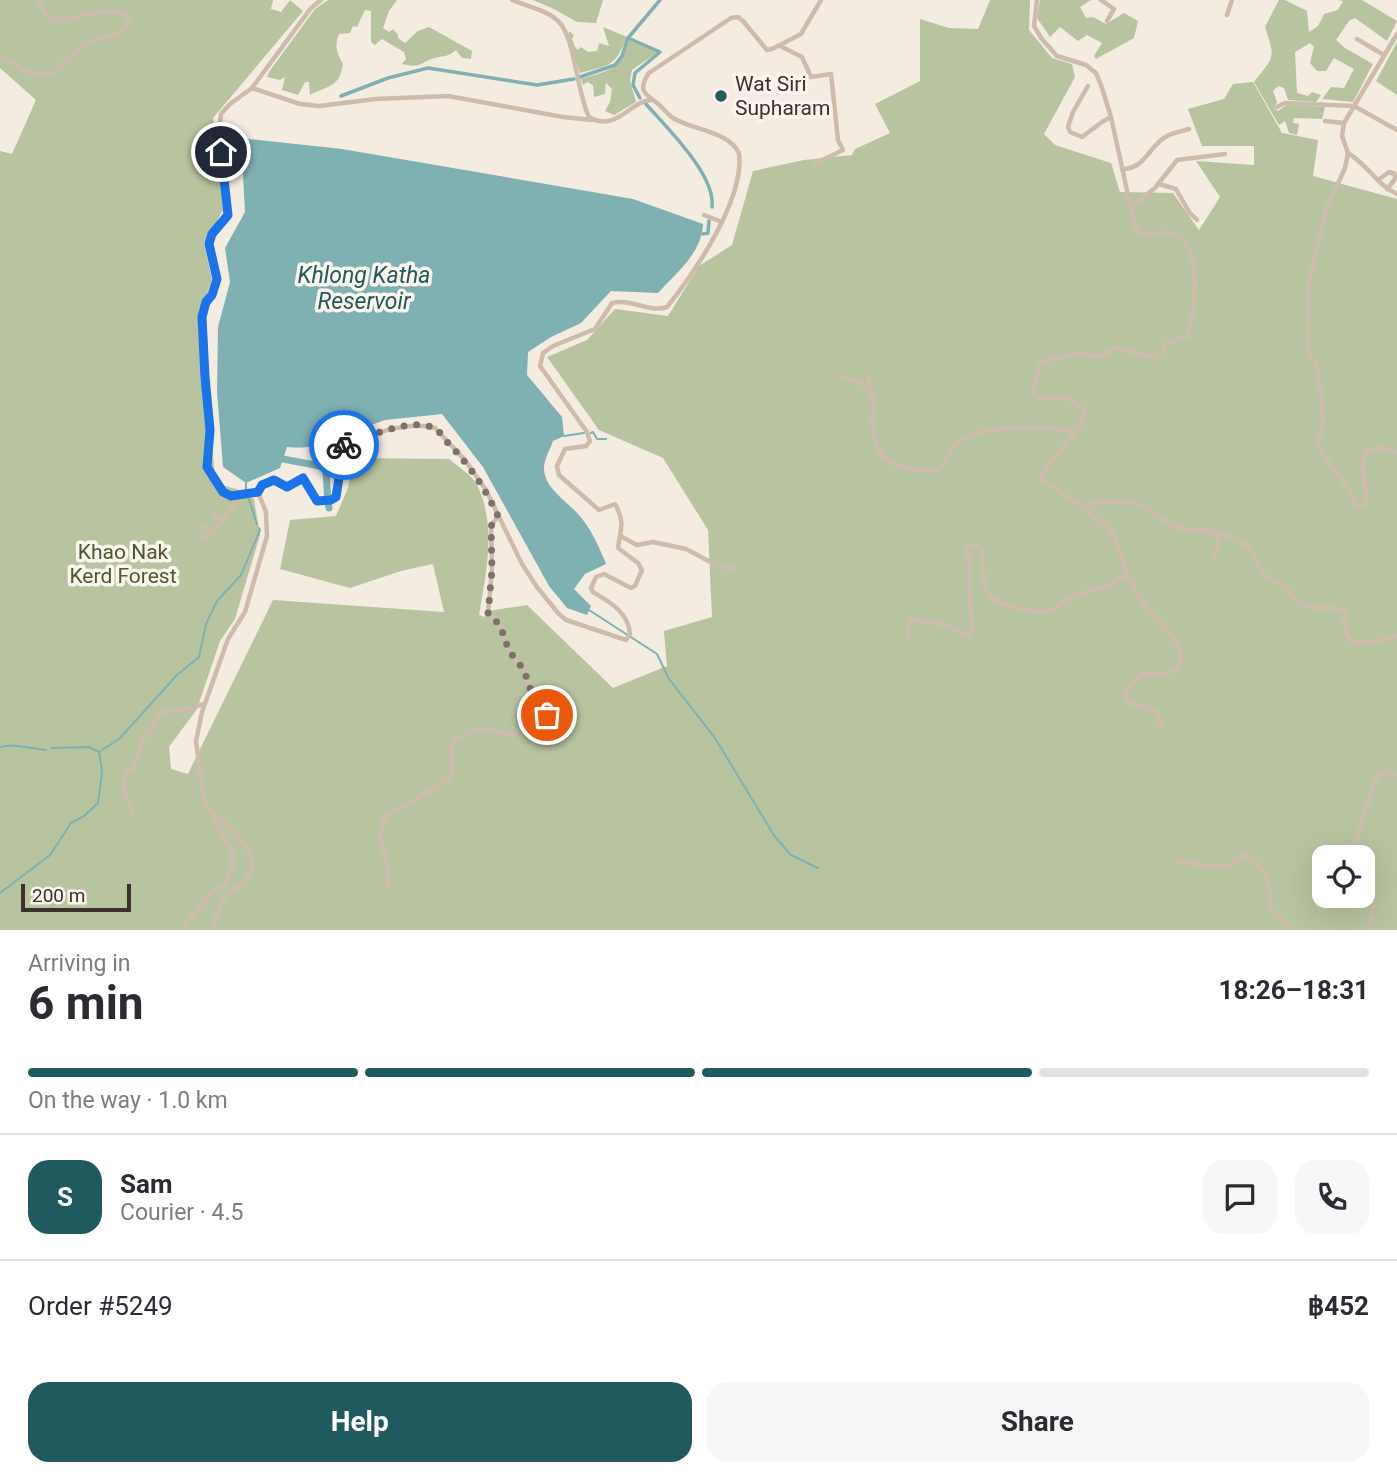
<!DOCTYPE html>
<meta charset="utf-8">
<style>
:root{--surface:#fff;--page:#f7f7f7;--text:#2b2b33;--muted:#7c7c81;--line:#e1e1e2;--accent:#1f5a5e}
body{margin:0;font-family:Roboto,sans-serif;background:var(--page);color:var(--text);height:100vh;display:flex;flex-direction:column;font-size:26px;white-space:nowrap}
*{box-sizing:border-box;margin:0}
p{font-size:23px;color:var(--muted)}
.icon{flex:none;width:38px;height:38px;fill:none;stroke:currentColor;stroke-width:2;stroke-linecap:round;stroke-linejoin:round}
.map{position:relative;height:930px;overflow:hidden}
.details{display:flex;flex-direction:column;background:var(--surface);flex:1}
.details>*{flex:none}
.controls{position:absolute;left:1312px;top:845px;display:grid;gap:14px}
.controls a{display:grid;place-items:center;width:63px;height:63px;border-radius:14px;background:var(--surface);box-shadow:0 7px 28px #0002;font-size:35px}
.scale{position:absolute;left:21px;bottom:18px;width:110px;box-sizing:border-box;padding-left:7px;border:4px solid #3b302b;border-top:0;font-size:19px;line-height:24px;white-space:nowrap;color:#3b302b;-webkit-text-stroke:5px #fbf5ee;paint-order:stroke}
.pin{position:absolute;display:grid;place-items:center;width:60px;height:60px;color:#fff;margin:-30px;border:4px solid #fff;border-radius:50%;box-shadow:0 2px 7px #0007}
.courier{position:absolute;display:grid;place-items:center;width:70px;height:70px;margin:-35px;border:5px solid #1a73e8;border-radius:50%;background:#fff;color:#222;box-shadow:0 2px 9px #0007}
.headline em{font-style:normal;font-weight:700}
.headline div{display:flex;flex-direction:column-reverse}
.headline{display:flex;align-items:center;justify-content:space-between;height:119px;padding:0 28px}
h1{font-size:46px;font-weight:700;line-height:52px}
.bar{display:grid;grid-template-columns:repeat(4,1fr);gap:10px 7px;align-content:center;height:84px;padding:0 28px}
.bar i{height:9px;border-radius:5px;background:var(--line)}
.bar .selected{background:var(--accent)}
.bar p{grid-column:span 4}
.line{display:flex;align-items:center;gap:18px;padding:0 28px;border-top:2px solid var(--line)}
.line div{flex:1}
.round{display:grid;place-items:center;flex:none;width:74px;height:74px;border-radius:21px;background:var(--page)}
.button{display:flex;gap:14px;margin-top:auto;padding:14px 28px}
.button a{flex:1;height:80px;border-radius:21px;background:var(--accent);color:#fff;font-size:28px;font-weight:700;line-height:80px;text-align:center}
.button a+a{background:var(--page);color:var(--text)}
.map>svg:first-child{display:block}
.green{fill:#b8c4a0;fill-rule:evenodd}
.water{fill:#7fb0b2}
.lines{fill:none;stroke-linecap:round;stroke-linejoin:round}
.stream{stroke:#7fb0b2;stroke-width:2}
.canal{stroke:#7fb0b2;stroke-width:3.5}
.river{stroke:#7fb0b2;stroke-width:7}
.street{stroke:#cdbbac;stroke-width:4.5}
.done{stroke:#7c716b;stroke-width:7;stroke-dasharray:0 12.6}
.route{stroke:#1a73e8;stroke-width:9}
.poi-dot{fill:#1f5a5e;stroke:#fbf5ee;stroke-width:2.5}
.labels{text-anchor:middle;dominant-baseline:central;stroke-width:7;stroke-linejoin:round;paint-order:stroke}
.poi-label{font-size:21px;fill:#3b302b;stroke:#fbf5ee;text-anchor:start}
.park-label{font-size:21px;fill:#4a5a2e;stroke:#fbf5ee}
.water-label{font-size:23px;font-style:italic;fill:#1f5a5e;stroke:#fbf5ee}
</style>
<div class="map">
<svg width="1397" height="930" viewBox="0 0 1397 930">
<rect width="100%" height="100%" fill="#f4ebe1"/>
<!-- green -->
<g class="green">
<path d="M0 0H273L271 9 281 12 290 0 303 11 213 118 223 210 204 244 212 279 200 315 201 350 216 483 249 493 254 500 260 535 235 619 220 641 197 709 169 747 171 769 188 774 273 600 444 612 433 564 401 571 350 588 280 569 290 520 336 516 348 488 354 458 449 459C458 467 472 475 477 485 497 525 486 573 479 615L485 617 488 611 527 605 613 688 667 666 664 631 712 617 708 530 663 458 599 430 547 357 587 340 615 309 668 316 699 266 732 245 753 171 804 160 852 155 855 149 890 133 875 104 920 81V19L949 28 978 29 990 0H1030L1029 30 1052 58 1072 64 1075 77 1044 134 1055 145 1111 163 1120 192 1173 193 1199 230 1220 197 1196 161 1254 165V146H1202L1188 109 1224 99 1233 84 1253 82 1282 133 1318 140 1313 176 1397 199V930H0V151L12 154 36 100 0 68ZM1325 858H1363V896H1325Z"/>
<path d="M328 0H397L389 11 383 28 389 32 393 29 398 35V38L405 43 418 31 429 27 472 51 471 59 462 58 456 50C446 58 446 55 435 58 419 62 423 69 402 64L406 59 404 52 382 39 375 45 371 42V11L365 10 357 27 353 26 350 33 339 34C334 46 337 54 343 64 339 88 329 85 310 95L309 82H305L298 95 282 90 285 77 280 80 267 77 269 72 315 9Z"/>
<polygon points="533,0 603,0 596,23 577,22 554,9"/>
<polygon points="1040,0 1091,0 1080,7 1086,18 1093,17 1106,24 1124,13 1138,21 1134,38 1096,59 1094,56 1102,43 1087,35 1078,41 1060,27 1050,37 1037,18"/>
<path d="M1279 0H1285L1307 11 1309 32 1318 26 1324 14 1338 10 1343 1 1338 0H1362L1397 21 1387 41 1355 18 1349 21 1336 40 1345 48 1373 64 1353 102 1322 99 1331 87 1344 88 1354 69 1334 58 1326 71H1317L1310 63 1314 47 1310 43 1295 52 1297 93 1308 96 1312 92 1321 95 1316 102 1288 100 1284 88 1278 86 1273 91 1277 102 1274 108 1278 111 1287 105 1325 107 1322 119 1294 118 1293 123 1299 124 1297 135 1289 133 1285 121 1279 125 1254 82C1274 56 1276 60 1265 27Z"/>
<path d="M603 27 627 37C614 68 611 64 580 73L569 39V31L574 35 572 39 575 47 578 50 581 47 588 52 597 51 599 43 609 46Z"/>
<path d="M629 40 658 52 632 70 630 81 636 102 614 115 605 111 610 102 612 89 606 83 605 94 594 97 593 85 587 82 583 85 581 79C611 69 619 72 629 40Z"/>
<polygon points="1397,42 1397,95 1376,81"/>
</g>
<!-- water -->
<path class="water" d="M241 138 342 149 633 199 703 224C702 253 676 273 658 293L611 291 581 323 551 337 528 352 527 375 562 417 564 436 553 441C550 449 544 460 544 468 544 490 571 503 583 520 593 533 600 549 606 564L585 574 574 589 591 606 587 615 567 608 549 586 483 467 442 414 385 420 345 434 332 425C317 447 314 449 287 447L280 468 246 483 223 467 217 392 218 327 230 282 225 248 245 212Z"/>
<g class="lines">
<!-- stream -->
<g class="stream">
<polyline points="591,433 593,432 597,439 606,439"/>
<polyline points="564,436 584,433"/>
<polyline points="246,490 246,483"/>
<polyline points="248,496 257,524"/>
<polyline points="589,610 657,654 669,679 715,738 775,837 791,855 818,868"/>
<path d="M0 747C16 743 30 749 46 750"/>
<polyline points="52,748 89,747 99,752"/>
<polyline points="0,893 50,855 71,823 84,816 98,803 102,771 99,752 119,739 177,675 199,657 206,624 217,601 241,575 260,530 259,528"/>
</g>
<!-- canal -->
<g class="canal">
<polyline points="628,38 660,52 635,73 633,85 640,98"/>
<polyline points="580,77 615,65 622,56 628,38 660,0"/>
<polyline points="341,96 388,78 428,68 537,85 574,79"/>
<path d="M646 104C666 127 716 175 712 207"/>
<polyline points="703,234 708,233 709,221"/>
</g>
<!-- river -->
<path class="river" d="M283 459 325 467C328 481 326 494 329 508"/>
<!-- street -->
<g class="street">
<path d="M321 0 311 8 252 88 230 104 221 114 219 130 228 215 212 234 209 244 217 279 212 295 206 302 202 317 205 377 210 430 207 467 223 492 231 496 258 492 262 485 274 480 287 487 303 478 307 481 317 501 331 500 336 497 338 491 337 452 340 447C370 436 402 420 435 428L465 460 486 490 522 564 537 587 558 613 566 620 626 640 630 634C628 612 611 603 593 592L591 588 596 577 604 574 631 588 635 586 642 570 638 563 618 548C620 529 626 524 615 504L599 510 559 475 557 466 565 449 586 446 590 441 587 432 540 366 543 353 553 346 595 329 612 303C630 298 649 313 667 307 695 272 745 199 739 153 728 131 692 130 673 118 667 114 662 107 657 103 643 93 638 89 649 73L731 18 738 17 743 21 767 50 772 49 801 34 821 0"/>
<path d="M512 0C526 6 547 10 558 21 575 36 577 94 589 117 616 133 630 101 651 100"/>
<polyline points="1101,0 1114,9 1107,21"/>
<polyline points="1227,15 1232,0"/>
<path d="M1397 34 1344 123 1342 136 1348 153 1345 168 1325 212 1308 288 1307 349 1318 369 1322 404 1323 421 1317 446 1347 487 1357 507 1365 504C1370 485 1356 470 1367 451L1381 447 1397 453"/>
<polyline points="1357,39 1384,55"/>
<polyline points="780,46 802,57 811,77 831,74 838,140 843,150 814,164"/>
<path d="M0 58C9 59 14 65 22 69 32 74 41 75 52 74 64 63 75 49 90 42 104 35 122 39 128 22L127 15C110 5 75 17 57 22L47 16 38 0"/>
<polyline points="1088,86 1073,112 1068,127 1070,132 1082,137 1102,122 1111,117"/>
<polyline points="252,88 300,104 319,106 376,99 448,96 563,117 592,120"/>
<polyline points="1277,107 1285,103 1354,106 1397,130"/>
<polyline points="1325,121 1344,123"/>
<path d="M1348 153C1367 164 1377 185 1397 194"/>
<path d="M1122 169C1146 169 1149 145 1167 136 1173 133 1182 131 1189 129"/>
<polyline points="1378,180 1389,172 1395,174 1395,179 1387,189"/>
<polyline points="1159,184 1176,189 1189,212 1197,220"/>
<polyline points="1131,207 1155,188 1177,160 1225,154"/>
<polyline points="704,215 722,222"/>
<polyline points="837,376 859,382 868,391"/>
<path d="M869 377C869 387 872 395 873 404 874 409 872 415 872 420 873 430 876 449 883 456 896 471 922 471 939 470 947 461 947 452 957 443 976 427 1029 426 1053 428 1061 429 1067 431 1075 431"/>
<path d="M1082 506C1103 498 1136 499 1155 513 1162 518 1168 525 1177 527 1202 533 1221 528 1244 544 1255 552 1256 566 1265 575 1270 580 1278 581 1283 585 1290 591 1294 599 1302 604 1315 612 1331 604 1344 611 1345 623 1343 634 1353 643L1380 641 1397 636"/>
<polyline points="213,513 222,520"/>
<polyline points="203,527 211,530"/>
<polyline points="1212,531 1219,541 1214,557"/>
<polyline points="200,535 205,540 234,506 238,495"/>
<polyline points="622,537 637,545 653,542 686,549 720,567 734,568"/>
<path d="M1127 572C1133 583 1137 596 1145 606 1155 617 1194 652 1177 668 1167 677 1152 673 1140 675L1124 693 1125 697 1132 704 1157 712 1162 728"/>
<path d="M908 637 907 626 912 620C919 620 946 624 953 628 960 631 961 635 969 636L972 632C972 609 967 587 969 564 969 558 967 554 968 547L972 544 981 548C986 563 979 583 990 595 999 605 1033 614 1046 611 1057 610 1064 600 1074 596 1092 589 1113 588 1127 572L1112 532 1082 506 1042 479 1043 472 1081 425 1086 411C1073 397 1059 396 1041 399L1035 395 1033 388 1041 362 1079 353 1101 357 1115 348 1155 358 1161 354 1165 344 1188 336C1194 311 1205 247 1174 234 1161 228 1143 242 1135 227L1111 117 1101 85 1096 73 1086 65 1057 56 1041 38 1034 26 1037 0"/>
<polyline points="132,811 124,792 123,781 125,774 133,767 143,739 152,730 158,715 165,711 188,709 204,704"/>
<path d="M211 811C227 824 264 854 248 877 243 885 233 888 227 895 219 904 215 919 212 930"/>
<polyline points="1346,858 1356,839 1377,775 1384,772 1397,775"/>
<path d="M1177 861 1215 867 1228 866 1246 855C1267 865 1271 886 1270 908L1293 930"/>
<path d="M387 887 389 867 379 836 386 816 392 811 404 807 447 780C458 767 447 756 452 744 454 742 458 738 461 737 486 721 489 734 512 734 523 733 534 730 543 725L547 715 542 704 530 688 524 670 509 651 500 625 488 614 492 570 491 526 498 516"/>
<path d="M1363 889 1370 890C1375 904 1374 917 1367 930"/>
<polyline points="183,930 190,918 212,893 225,884 233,867 232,853 204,799 196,741 202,712 228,639 245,612 267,536 266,512 258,492"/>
</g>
</g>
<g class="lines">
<!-- done -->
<path class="done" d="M344 445C365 437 413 417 434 428 440 431 444 439 449 444 470 466 485 488 498 516L491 526 492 570 488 614 500 625 509 651 524 670 530 688 542 704 547 715"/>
<!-- route -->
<polyline class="route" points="221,152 228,215 212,234 209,244 217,279 212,295 206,302 202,317 205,377 210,430 207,467 223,492 231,496 258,492 262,485 274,480 287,487 303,478 317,501 331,500 336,497 339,478 337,452 344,445"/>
</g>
<!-- markers -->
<circle class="poi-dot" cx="721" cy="96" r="7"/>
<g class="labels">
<!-- poi labels -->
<g class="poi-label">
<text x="735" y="84">Wat Siri<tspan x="735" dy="24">Supharam</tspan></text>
</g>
<!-- park labels -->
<g class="park-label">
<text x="123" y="552">Khao Nak<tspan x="123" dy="24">Kerd Forest</tspan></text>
</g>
<!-- water labels -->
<g class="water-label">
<text x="364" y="275">Khlong Katha<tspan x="364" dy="26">Reservoir</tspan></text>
</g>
</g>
</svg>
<div class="controls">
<a><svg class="icon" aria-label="locate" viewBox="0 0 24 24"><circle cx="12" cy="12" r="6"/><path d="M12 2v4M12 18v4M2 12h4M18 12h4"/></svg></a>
</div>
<div class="scale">200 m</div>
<div class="pin" style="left:547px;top:715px;background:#ea580c"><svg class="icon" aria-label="bag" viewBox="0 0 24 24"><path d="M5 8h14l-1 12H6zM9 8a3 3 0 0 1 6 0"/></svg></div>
<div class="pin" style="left:221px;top:152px;background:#1f2937"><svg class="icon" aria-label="home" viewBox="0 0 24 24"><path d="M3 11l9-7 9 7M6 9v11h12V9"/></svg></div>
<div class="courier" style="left:344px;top:445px"><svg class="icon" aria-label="bike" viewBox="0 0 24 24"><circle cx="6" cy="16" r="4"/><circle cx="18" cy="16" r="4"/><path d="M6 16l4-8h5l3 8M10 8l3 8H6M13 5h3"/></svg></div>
</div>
<section class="details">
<div class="headline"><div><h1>6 min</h1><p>Arriving in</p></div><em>18:26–18:31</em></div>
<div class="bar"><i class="selected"></i><i class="selected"></i><i class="selected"></i><i></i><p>On the way · 1.0 km</p></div>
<div class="line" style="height:126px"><b class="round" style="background:var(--accent);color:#fff">S</b><div><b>Sam</b><p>Courier · 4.5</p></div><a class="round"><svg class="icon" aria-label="chat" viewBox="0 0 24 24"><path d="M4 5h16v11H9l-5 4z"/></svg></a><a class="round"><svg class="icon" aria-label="phone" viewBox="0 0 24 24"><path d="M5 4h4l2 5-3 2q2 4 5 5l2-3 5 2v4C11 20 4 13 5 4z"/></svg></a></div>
<div class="line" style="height:91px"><div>Order #5249</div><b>฿452</b></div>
<div class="button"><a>Help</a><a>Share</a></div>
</section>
